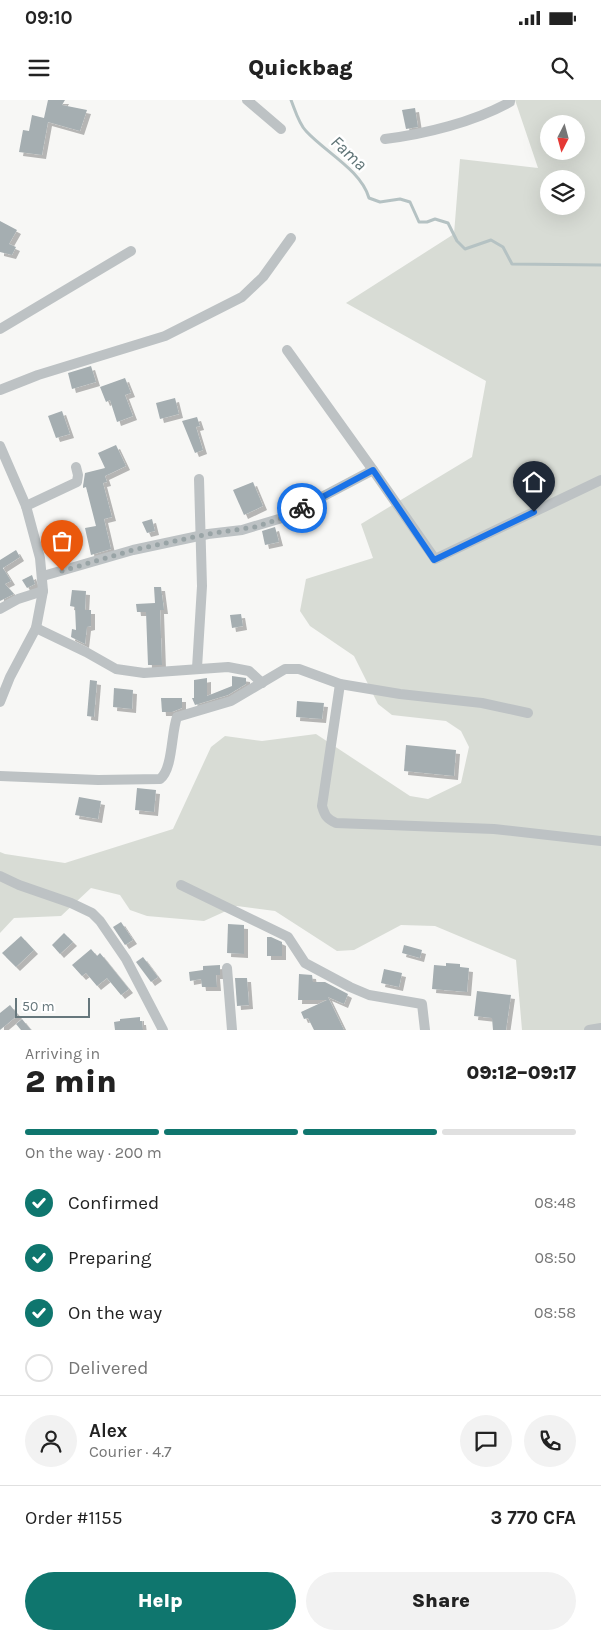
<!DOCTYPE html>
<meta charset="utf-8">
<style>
:root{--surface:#fff;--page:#f2f2f2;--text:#222;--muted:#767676;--line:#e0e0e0;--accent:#0f766e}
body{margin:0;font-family:Karla,sans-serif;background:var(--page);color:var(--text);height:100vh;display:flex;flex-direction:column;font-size:19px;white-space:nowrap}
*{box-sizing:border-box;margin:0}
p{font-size:16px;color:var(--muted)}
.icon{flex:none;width:28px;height:28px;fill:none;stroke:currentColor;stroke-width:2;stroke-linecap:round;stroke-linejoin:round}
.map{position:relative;height:930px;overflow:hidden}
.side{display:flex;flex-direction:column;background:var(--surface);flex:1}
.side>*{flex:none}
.needle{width:32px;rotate:186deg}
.buttons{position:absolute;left:540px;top:15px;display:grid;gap:10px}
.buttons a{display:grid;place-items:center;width:45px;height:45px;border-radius:50%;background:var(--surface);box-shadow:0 5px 20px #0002;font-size:25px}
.scale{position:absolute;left:15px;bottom:12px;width:75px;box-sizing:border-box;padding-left:5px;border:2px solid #66777c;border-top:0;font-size:14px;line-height:18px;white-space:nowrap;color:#66777c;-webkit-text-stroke:4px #fff;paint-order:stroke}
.pin{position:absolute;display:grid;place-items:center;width:42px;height:42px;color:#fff;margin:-51px -21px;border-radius:50% 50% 50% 0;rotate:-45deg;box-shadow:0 0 5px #0007}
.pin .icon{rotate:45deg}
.courier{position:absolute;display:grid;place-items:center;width:50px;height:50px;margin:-25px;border:4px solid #1a73e8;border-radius:50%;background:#fff;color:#222;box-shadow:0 1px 6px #0007}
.headline em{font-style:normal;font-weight:800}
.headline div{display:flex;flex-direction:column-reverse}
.headline{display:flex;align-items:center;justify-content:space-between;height:85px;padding:0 25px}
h1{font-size:32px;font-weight:800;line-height:38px}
.bar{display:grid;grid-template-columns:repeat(4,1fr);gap:8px 5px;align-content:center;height:60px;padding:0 25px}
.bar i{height:6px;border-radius:4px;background:var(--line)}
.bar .current{background:var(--accent)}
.bar p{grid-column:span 4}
.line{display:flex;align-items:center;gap:12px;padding:0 25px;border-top:1px solid var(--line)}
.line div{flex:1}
.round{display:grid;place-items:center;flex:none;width:52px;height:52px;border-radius:26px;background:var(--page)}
ol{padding:0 25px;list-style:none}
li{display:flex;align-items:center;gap:15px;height:55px}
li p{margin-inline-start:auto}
li .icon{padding:5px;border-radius:50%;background:var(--accent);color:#fff;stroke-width:4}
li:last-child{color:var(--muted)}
li i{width:28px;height:28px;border:2px solid var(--line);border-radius:50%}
.primary-button{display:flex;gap:10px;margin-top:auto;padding:10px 25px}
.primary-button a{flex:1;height:58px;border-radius:30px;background:var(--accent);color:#fff;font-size:20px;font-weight:800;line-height:58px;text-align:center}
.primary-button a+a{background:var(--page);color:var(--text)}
.status{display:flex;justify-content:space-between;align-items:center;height:35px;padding:0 25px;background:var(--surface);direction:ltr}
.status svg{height:14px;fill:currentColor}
header{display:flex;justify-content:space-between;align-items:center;height:65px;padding:0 25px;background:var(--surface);font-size:22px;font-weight:800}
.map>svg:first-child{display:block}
.green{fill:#d8dcd5;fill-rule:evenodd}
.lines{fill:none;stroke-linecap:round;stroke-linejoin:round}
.stream{stroke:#b5c2c3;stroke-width:3}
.building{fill:#a5aeb1;filter:url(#shadow)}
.minor{stroke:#bdc2c4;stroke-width:10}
.done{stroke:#99a4a6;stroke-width:5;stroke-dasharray:0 9}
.route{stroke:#1a73e8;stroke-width:6}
.labels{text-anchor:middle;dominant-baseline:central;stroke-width:5;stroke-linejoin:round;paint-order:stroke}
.water-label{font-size:18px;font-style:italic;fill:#607577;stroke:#fff}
</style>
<div class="status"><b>09:10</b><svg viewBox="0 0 49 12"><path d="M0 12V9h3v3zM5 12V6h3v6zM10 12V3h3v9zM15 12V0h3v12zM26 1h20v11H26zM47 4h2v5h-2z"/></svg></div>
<header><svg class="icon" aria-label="menu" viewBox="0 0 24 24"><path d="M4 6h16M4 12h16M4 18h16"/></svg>Quickbag<svg class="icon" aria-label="search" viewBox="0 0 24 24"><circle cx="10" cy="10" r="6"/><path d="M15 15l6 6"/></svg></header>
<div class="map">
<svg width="601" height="930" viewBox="0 0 601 930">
<defs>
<filter id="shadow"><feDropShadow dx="4" dy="4" stdDeviation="0" flood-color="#0004"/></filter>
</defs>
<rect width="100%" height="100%" fill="#f7f7f5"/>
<!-- green -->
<path class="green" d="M515 0H601V927L586 930H522L516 860 435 826 401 825 354 850 337 851 275 811 237 806 204 821 147 816 130 810 120 795 91 788 61 816 14 818 0 833V752L5 754 65 763 173 729 211 647 225 636 262 641 316 634 410 696 428 699 461 683 469 647 461 631 446 621 392 615 378 604 354 556 310 526 300 511 306 479 373 458 361 424 472 357 486 281 346 203 454 134 460 59 538 68ZM549 24H576V51H549ZM549 79H576V106H549Z"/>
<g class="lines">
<!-- stream -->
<path class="stream" d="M291 0C295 10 299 24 306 31 325 52 361 70 369 98L380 102 400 99 410 102 419 122H427L435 119 448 123 457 141 465 149 491 140 503 147 512 164 601 165"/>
</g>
<!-- building -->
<g class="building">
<polygon points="48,0 65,0 62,5 87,10 80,31 48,22 42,55 19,52 23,30 29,31 32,15 44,18"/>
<polygon points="415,8 418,27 406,29 402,10"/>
<polygon points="0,121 17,130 9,144 16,147 12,155 0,152"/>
<polygon points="91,266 96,282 72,289 68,273"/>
<polygon points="125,278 131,293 125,295 133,316 117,322 110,300 106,302 100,287"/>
<polygon points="175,298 179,314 160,319 156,303"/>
<polygon points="62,311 70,334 56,338 48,316"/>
<polygon points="197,317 200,326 196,327 203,350 195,353 182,321"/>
<polygon points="116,345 126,366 105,376 107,382 103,383 112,417 104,419 111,449 91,455 85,428 96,426 86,387 83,388 83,386 85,373 105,368 98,353"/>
<polygon points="253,382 263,406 244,415 233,390"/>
<polygon points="152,419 155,431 147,433 142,422"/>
<polygon points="275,427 279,442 265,445 262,431"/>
<polygon points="16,450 20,457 3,468 11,481 5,484 14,494 0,501 0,460"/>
<polygon points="32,475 35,484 27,488 22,480"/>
<polygon points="154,487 161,487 164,510 160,510 162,565 148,565 146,512 137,512 136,504 155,503"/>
<polygon points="72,490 86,491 85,510 91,510 91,526 87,527 85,544 71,537 72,529 76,530 75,507 70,506"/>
<polygon points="241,514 243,526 232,528 230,515"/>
<polygon points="232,576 246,578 246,584 228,595 195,605 192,598 194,598 194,580 207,578 207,596 232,586"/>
<polygon points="90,580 97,581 94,617 87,616"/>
<polygon points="114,588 133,590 132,609 113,607"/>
<polygon points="161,598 182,598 182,608 172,612 162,612"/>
<polygon points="297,601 324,603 322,619 296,617"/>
<polygon points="406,645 456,650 454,676 404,671"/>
<polygon points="137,688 156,690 154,712 135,710"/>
<polygon points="79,697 101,701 98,719 75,715"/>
<polygon points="121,822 133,840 125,845 113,827"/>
<polygon points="228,824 244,825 244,854 227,853"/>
<polygon points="64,833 73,842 60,854 52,845"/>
<polygon points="21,836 34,850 16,867 2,853"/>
<polygon points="267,837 271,837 282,842 282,856 267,856"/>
<polygon points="404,845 422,850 420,858 402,853"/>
<polygon points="91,849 97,856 100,853 129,889 121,895 107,878 97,886 86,873 82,876 72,865"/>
<polygon points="143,857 158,877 151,882 136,862"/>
<polygon points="446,863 460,864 460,867 469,868 467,892 432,889 434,865 446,866"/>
<polygon points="220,865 220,875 216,875 217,887 202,887 201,879 190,881 189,872 203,870 203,866"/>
<polygon points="384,869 402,873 399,887 381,883"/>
<polygon points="299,874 312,875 313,882 325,882 348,894 344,904 328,897 344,930 314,930 308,918 304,919 301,912 327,900 298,900"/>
<polygon points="235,878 247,878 249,905 237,906"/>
<polygon points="477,891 511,895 506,930 493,930 492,918 474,916"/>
<polygon points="10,905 18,915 0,930 0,913"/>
<polygon points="140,917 140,921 142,921 143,930 115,930 114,922 120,921 120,919"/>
<polygon points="22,919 31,930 21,930 16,924"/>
</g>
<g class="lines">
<!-- minor -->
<g class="minor">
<polyline points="247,0 281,29"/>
<path d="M385 39C425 34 474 22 510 2V0"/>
<polyline points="0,229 131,151"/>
<polyline points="287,250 373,370 435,459 601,380"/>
<polyline points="0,290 38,275 165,236 242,197 263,177 291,138"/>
<polyline points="0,346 26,406 40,458 43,491 36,528 10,577 0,602"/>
<polyline points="26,406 77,382 78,375 76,367"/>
<polyline points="43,476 133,450 208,434 242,430 282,418 373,370"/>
<polyline points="0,509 18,499 43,491"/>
<polyline points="36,528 86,552 116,569 144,573 228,567 249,571 262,583"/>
<polyline points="197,568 202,486 199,379"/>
<path d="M340 584 322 706C325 716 327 719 336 723L494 729 601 741"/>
<path d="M0 676 98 680 160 679C173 669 171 633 177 617L231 601 285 569H299L340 584 400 594 482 603 528 613"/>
<polyline points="0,776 19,785 71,803 92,813 100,821 126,859 163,930"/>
<polyline points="181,785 288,837 305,863 350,887 369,895 422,904 425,930"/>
<polyline points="227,868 232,930"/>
<polyline points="589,930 601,928"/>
</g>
</g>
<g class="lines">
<!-- done -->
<polyline class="done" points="62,471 133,450 208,434 255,427 282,418 302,408"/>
<!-- route -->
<polyline class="route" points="302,408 373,370 434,460 534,412"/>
</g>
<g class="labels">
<!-- water labels -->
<g class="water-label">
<text transform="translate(349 53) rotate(43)">Fama</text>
</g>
</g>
</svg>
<div class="buttons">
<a><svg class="needle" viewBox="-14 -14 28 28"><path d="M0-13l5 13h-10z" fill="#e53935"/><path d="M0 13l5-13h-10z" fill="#767676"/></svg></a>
<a><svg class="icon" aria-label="layers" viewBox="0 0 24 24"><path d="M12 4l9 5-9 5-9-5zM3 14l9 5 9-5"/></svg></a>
</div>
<div class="scale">50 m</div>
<div class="pin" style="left:62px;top:471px;background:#ea580c"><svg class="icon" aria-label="bag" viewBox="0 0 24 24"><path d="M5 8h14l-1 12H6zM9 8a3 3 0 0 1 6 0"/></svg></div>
<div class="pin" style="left:534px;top:412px;background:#1f2937"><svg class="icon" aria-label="home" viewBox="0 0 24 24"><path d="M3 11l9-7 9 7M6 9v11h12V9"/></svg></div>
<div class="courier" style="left:302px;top:408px"><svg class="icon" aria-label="bike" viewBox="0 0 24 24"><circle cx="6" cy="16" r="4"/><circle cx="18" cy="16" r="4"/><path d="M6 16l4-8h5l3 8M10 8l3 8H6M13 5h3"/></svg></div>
</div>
<section class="side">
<div class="headline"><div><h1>2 min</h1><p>Arriving in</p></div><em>09:12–09:17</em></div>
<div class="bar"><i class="current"></i><i class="current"></i><i class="current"></i><i></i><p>On the way · 200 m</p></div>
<ol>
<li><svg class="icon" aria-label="check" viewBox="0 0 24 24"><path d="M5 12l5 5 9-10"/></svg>Confirmed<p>08:48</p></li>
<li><svg class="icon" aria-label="check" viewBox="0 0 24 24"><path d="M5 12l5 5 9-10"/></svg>Preparing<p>08:50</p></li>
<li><svg class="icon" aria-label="check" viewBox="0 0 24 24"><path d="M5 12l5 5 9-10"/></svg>On the way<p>08:58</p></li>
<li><i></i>Delivered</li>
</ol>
<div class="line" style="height:90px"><a class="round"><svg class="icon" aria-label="person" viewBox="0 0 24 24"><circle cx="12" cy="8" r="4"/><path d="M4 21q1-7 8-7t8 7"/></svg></a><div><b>Alex</b><p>Courier · 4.7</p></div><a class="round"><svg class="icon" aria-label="chat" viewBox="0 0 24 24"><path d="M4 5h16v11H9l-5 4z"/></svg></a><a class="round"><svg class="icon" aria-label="phone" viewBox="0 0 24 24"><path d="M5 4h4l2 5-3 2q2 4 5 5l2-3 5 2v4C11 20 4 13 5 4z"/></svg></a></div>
<div class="line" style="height:65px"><div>Order #1155</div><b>3 770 CFA</b></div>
<div class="primary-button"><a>Help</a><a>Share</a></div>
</section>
